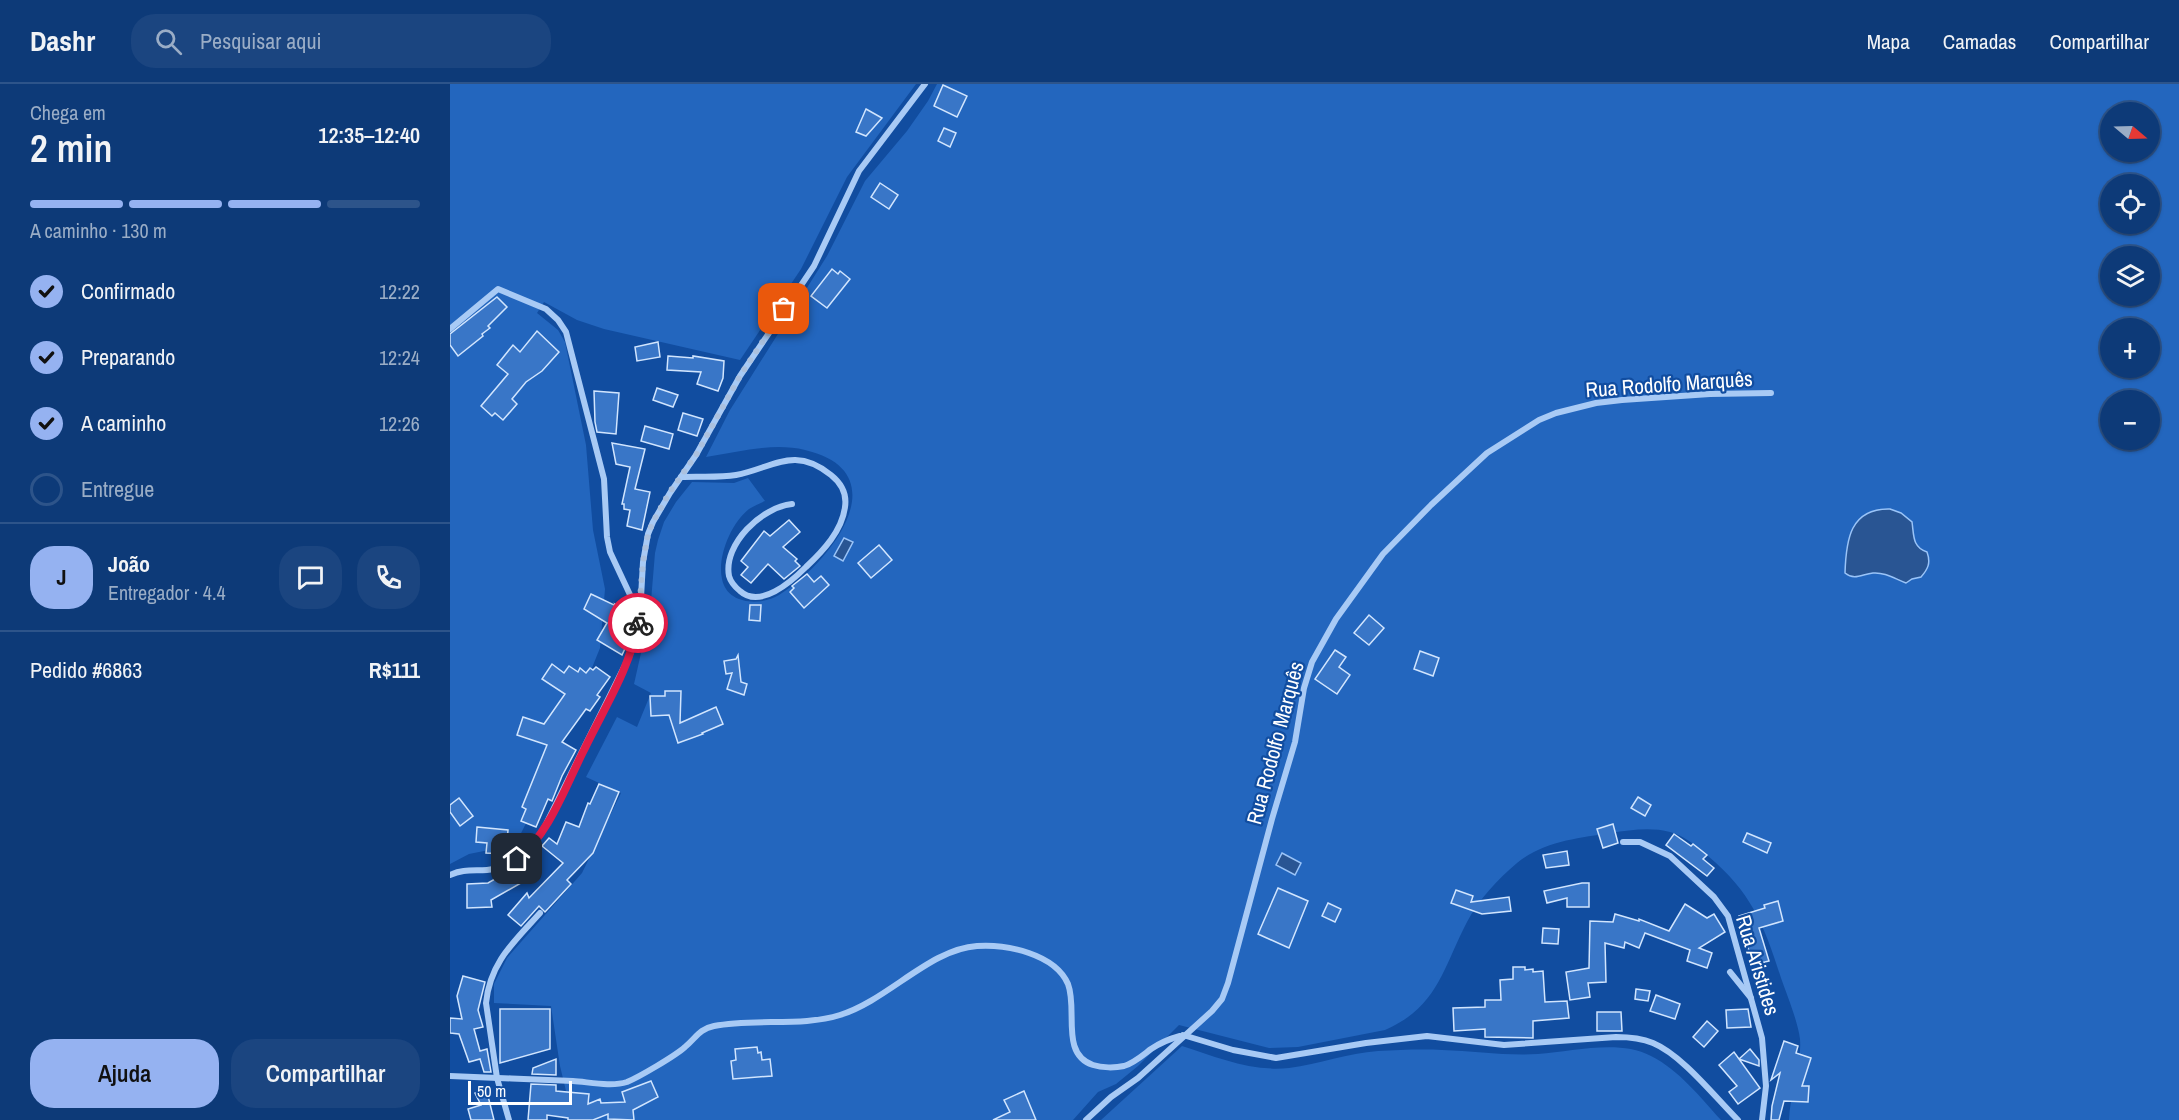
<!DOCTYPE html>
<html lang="pt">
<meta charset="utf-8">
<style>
:root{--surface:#0d3a78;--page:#1b4580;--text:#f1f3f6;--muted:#9aadc6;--line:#2d548a;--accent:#95b2f1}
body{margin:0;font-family:"Archivo Narrow",sans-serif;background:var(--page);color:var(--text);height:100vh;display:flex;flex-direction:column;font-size:22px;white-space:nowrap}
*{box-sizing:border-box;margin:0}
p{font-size:20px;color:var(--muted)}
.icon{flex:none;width:33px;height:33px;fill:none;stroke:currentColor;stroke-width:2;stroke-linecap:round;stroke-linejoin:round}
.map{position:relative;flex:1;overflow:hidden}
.sheet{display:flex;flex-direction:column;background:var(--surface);width:450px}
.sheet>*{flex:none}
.needle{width:39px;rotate:109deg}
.controls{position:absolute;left:1650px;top:18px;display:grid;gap:12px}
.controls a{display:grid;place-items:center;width:60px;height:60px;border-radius:50%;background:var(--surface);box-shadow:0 2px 4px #0004,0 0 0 2px var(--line);font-size:30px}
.scale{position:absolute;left:18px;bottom:15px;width:104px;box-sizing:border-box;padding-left:6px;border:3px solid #fff;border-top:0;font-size:16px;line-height:21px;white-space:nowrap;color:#fff;-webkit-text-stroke:4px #114da0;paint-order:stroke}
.pin{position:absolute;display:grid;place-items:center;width:51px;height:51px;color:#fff;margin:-26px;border-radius:12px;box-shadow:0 3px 9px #0006}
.courier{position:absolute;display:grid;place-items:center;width:60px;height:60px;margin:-30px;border:4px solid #e11d48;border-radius:50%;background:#fff;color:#222;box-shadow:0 2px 8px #0007}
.overview em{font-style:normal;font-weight:600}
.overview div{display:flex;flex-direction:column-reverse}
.overview{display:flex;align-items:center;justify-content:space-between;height:102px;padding:0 30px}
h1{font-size:39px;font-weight:600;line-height:45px}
.bar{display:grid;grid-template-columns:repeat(4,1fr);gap:9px 6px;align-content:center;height:72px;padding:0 30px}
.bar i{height:8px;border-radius:4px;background:var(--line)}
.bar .current{background:var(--accent)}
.bar p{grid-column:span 4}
.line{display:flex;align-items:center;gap:15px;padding:0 30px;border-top:2px solid var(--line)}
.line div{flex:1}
.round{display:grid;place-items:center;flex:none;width:63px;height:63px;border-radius:24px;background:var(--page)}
ol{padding:0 30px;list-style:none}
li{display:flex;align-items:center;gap:18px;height:66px}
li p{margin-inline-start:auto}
li .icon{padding:6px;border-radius:50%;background:var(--accent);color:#111;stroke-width:4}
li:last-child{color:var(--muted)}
li i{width:33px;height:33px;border:3px solid var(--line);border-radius:50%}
.cta{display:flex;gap:12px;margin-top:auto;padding:12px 30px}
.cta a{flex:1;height:69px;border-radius:24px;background:var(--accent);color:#111;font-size:24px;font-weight:600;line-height:69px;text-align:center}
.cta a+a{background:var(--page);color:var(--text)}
header{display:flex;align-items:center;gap:36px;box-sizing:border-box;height:84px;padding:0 30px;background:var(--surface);border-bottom:2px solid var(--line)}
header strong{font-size:28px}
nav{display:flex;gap:33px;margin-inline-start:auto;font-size:21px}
.search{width:420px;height:54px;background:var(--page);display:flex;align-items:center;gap:15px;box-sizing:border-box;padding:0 21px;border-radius:24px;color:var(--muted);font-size:22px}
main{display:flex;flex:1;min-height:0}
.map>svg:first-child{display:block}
.green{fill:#2366be;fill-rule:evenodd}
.water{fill:#295593;stroke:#9ac4f8;stroke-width:1.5}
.building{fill:#3976c7;stroke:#d1e5fe;stroke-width:1.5}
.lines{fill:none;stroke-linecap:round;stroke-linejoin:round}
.minor{stroke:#a8caf5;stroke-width:6}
.done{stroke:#acc1de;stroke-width:6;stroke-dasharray:0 10.8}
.route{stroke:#e11d48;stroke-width:8}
.labels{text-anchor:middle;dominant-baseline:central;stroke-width:4.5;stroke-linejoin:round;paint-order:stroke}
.street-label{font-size:21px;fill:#fff;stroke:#114da0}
</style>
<header>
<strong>Dashr</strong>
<div class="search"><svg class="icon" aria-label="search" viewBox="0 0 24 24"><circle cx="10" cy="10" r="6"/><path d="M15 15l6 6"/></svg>Pesquisar aqui</div>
<nav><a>Mapa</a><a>Camadas</a><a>Compartilhar</a></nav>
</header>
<main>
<section class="sheet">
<div class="overview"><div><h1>2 min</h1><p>Chega em</p></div><em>12:35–12:40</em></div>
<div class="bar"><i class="current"></i><i class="current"></i><i class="current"></i><i></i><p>A caminho · 130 m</p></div>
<ol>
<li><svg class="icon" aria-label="check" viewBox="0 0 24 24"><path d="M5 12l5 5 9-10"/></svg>Confirmado<p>12:22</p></li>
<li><svg class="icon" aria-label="check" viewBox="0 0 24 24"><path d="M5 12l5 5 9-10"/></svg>Preparando<p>12:24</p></li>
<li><svg class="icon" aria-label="check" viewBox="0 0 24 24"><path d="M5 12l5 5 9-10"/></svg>A caminho<p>12:26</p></li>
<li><i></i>Entregue</li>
</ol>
<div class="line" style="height:108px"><b class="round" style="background:var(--accent);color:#111">J</b><div><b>João</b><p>Entregador · 4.4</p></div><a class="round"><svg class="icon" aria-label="chat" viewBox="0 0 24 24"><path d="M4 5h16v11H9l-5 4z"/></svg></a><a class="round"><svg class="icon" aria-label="phone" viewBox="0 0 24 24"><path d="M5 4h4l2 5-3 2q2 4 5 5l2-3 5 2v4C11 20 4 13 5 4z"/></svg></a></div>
<div class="line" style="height:78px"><div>Pedido #6863</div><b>R$111</b></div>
<div class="cta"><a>Ajuda</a><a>Compartilhar</a></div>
</section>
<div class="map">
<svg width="1729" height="1036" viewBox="0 0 1729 1036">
<rect width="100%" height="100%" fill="#114da0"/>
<!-- green -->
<g class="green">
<polygon points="0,0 466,0 397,93 351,185 290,276 154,245 127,236 94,218 87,229 108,246 115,258 136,361 143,446 155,505 150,564 90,712 68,755 59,762 19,770 0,780"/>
<path d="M487 0H1729V1036H1339C1340 1009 1352 982 1350 955 1348 938 1337 911 1331 894 1314 841 1302 809 1258 772 1246 762 1235 752 1220 748 1201 743 1180 746 1161 749 1129 754 1094 757 1067 779 1048 795 1029 815 1017 838 993 884 988 923 935 946L848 963 819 964 729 941 688 982 666 1000 648 1008 623 1036H123L110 982 101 922 44 919V900L57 874 132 789 171 709 136 693 167 633 187 643 201 609 184 600 200 529 205 469 208 456 214 438 226 418 242 398 284 399 298 394 315 417C310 419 304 422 299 425 281 439 267 473 272 495 277 521 311 522 329 511 378 481 452 389 355 366 323 358 289 368 256 373L280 326 377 172 415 97 457 47 478 17ZM1660 28H1700V68H1660ZM1660 100H1700V140H1660ZM1660 172H1700V212H1660ZM1660 244H1700V284H1660ZM1660 316H1700V356H1660Z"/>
<path d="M732 962C766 973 802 988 839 984 869 980 898 969 928 967 949 966 971 965 992 966 1024 967 1056 972 1088 970 1123 968 1168 955 1201 972 1229 986 1250 1013 1271 1036H651Z"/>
</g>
<!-- water -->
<g class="water">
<path d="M1440 425 1451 429 1462 438C1464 451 1462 463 1477 468 1481 479 1478 485 1471 493L1462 495 1456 499C1445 495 1435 488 1423 489 1412 490 1405 497 1395 489 1396 456 1400 424 1440 425Z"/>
<polygon points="394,454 403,458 393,477 384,472"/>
<polygon points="832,769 851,779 845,791 826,781"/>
</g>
<!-- building -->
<g class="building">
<polygon points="493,1 517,12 507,33 484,22"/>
<polygon points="416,25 432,34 416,52 406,48"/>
<polygon points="494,44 506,49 500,63 488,57"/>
<polygon points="430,99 448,111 439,125 421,113"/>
<polygon points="382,185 388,190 390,187 400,195 377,224 361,212"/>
<polygon points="47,213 57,223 38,242 40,244 32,250 33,252 8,272 0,261 0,250"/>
<polygon points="87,247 109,268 92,287 76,298 62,315 67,320 53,336 45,329 42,332 31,322 58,290 47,281 63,261 70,268"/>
<polygon points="208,258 210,273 187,277 185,263"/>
<polygon points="218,272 243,274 243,272 274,277 273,294 268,307 247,300 251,288 217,286"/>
<polygon points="207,304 228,311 223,323 203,316"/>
<polygon points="144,307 169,309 166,350 147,348 145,338"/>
<polygon points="233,329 253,335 247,352 228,346"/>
<polygon points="195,342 223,350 219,365 191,357"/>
<polygon points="162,359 195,365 185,405 200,408 192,446 177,442 180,426 174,425 174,420 172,420 180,383 166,380"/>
<polygon points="339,436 350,448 333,463 347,475 345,477 350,482 334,495 318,480 301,499 291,491 298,483 291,477 314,447 320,452"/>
<polygon points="429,461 442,476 421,494 408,479"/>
<polygon points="357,490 364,498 371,492 379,501 354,524 340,508 344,504 342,502"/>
<polygon points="141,510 166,522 165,520 182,528 184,531 174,556 178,558 172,571 147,556 157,539 134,525"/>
<polygon points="300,521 311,521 310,537 299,536"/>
<polygon points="919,531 934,544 919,561 904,549"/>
<polygon points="885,566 896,573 889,583 900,591 887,610 865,595"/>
<polygon points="970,567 989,574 983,592 964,585"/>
<polygon points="288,571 291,598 297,600 294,611 277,605 282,589 276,590 274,577 286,575"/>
<polygon points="102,580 114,589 119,582 128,588 130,584 136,589 140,584 143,586 146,583 160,593 147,611 150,613 140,627 136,625 112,658 126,666 112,692 102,717 98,715 86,743 71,737 76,725 72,723 97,661 67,651 73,633 94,640 115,610 92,595"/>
<polygon points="215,607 231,607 230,639 266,623 273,640 252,649 253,650 228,659 219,631 201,632 200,612 215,612"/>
<polygon points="149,700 169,708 143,769 117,796 121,800 95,828 89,822 71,842 58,831 77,809 79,814 113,779 92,762 99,754 107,760 116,738 129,743 138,719 140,720"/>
<polygon points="1188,713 1201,721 1195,732 1181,724"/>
<polygon points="9,714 23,732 10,742 0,728 0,721"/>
<polygon points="1163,740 1168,759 1153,764 1147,745"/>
<polygon points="27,743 58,746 56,770 36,769 37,759 26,758"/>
<polygon points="1297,749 1321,759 1317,769 1293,758"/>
<polygon points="1224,750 1241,762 1243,760 1257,771 1253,775 1264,784 1257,792 1216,761"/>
<polygon points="1117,767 1119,781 1096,784 1093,771"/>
<polygon points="63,785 71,799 41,816 42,823 17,824 17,800 38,799"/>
<polygon points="1132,799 1139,799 1139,823 1117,823 1117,814 1097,819 1094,807"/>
<polygon points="828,804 858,817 839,864 808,850"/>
<polygon points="1006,806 1023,812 1021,818 1059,813 1061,827 1032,830 1001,819"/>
<polygon points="1328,817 1333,837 1309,844 1319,877 1303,881 1289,832 1315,824 1314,821"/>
<polygon points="878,819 891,825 885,838 872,832"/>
<polygon points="1235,820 1257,834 1264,830 1275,848 1249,864 1262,869 1257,884 1237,877 1240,866 1195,849 1189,864 1175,858 1174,864 1155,859 1156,898 1138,899 1140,913 1120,916 1116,888 1139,884 1140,837 1163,838 1165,830 1189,837 1189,835 1219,847"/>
<polygon points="1093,844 1109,845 1108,860 1092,859"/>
<polygon points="1063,883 1075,883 1075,886 1083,885 1083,888 1093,887 1095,918 1117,917 1119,934 1083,937 1083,954 1035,953 1035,945 1004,947 1003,924 1035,923 1035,916 1051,916 1050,896 1063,895"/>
<polygon points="13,892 35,898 28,926 33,943 24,945 30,967 37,965 41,988 34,988 30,975 19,978 9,950 0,949 0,934 12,935 7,912"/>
<polygon points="1186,905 1200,907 1198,917 1185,915"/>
<polygon points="1206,911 1230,920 1225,935 1200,927"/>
<polygon points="50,925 100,925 100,965 50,979"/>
<polygon points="1298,925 1301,943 1277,944 1276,926"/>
<polygon points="1147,928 1171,928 1172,947 1147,947"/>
<polygon points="1257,937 1268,947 1254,963 1243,953"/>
<polygon points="1334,957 1348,962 1346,969 1361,974 1352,1002 1359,1002 1358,1018 1334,1017 1329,1036 1321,1036 1322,1022 1330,989 1321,996"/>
<polygon points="307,963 308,969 311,968 312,976 320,975 322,992 283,995 281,977 286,976 285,965"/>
<polygon points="1300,965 1309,976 1309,982 1289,975 1310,1004 1288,1020 1279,1008 1287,1002 1269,981 1284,968 1289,975"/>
<polygon points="106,975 106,991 82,990 83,984"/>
<polygon points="201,997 208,1013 183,1026 184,1036 158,1035 158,1030 143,1036 118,1036 118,1034 97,1031 97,1036 78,1036 81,1000 106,1001 106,1007 139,1010 138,1020 150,1015 151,1019 175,1018 172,1008"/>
<polygon points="36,1004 44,1036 21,1036 18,1025 31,1021 25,1009"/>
<polygon points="574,1007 586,1036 543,1036 560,1028 554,1016"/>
</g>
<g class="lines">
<!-- minor -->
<g class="minor">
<polyline points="0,245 48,205 96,225 108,236 116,248 154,395 157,453 160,468 189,530"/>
<path d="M231 393C249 392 268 394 286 391 323 384 344 361 381 391 391 399 397 410 395 423 392 447 373 467 356 483 341 498 310 525 290 507 285 503 281 499 279 492 273 460 312 423 342 420"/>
<polyline points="1173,758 1190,758 1220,772 1264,813 1278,832 1312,954 1316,1002 1312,1036"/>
<path d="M0 791C13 785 24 787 37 786 61 784 77 768 91 750L180 571 190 531 193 478 198 450 203 438 220 409 246 371 290 292 364 182 409 87 475 0"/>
<polyline points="1280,888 1301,914"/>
<path d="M733 951 783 966 826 974 916 959 977 952 1054 961 1166 953C1179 953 1191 954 1203 959 1232 971 1265 1013 1288 1036"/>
<path d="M0 992C41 994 82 995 123 997 139 998 161 1003 177 998 189 993 225 972 235 963 246 954 249 945 264 942 304 934 353 943 390 931 438 916 480 865 527 862 557 860 605 870 618 900 628 926 610 970 643 981 652 984 665 984 674 982 684 979 693 971 701 965 710 959 719 955 730 952"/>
<path d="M59 1036 47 994 36 919C40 878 64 858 90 829"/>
<polyline points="636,1036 661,1013 688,994 762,927 772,915 778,899 822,735 845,658 854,604 862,578 886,535 933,470 981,421 1037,369 1089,336 1106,329 1146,319 1172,316 1260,310 1321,309"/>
</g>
</g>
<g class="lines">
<!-- done -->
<polyline class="done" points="188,539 193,478 198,450 203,438 219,409 246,371 290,292 334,225"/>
<!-- route -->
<path class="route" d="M67 775C99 751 116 701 134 666 154 624 180 585 188 539"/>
</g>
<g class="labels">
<!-- street labels -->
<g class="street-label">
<text transform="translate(1219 300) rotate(-4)">Rua Rodolfo Marquês</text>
<text transform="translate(825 659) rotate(-75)">Rua Rodolfo Marquês</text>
<text transform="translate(1308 881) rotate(73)">Rua Aristides</text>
</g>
</g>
</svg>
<div class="controls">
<a><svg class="needle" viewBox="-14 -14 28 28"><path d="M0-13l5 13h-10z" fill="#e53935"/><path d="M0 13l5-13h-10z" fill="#9aadc6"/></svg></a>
<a><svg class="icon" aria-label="locate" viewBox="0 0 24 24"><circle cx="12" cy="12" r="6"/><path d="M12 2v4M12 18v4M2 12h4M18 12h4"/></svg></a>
<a><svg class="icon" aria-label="layers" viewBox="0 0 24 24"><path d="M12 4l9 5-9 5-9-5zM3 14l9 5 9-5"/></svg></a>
<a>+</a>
<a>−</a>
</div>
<div class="scale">50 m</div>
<div class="pin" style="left:334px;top:225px;background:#ea580c"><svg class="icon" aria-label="bag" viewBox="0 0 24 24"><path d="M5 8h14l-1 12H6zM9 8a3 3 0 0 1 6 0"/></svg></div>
<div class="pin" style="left:67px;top:775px;background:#1f2937"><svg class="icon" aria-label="home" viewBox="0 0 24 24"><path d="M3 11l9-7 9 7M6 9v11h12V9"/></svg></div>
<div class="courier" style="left:188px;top:539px"><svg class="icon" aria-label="bike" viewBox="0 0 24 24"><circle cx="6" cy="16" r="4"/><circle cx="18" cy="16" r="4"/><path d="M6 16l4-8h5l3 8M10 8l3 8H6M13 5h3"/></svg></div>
</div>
</main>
